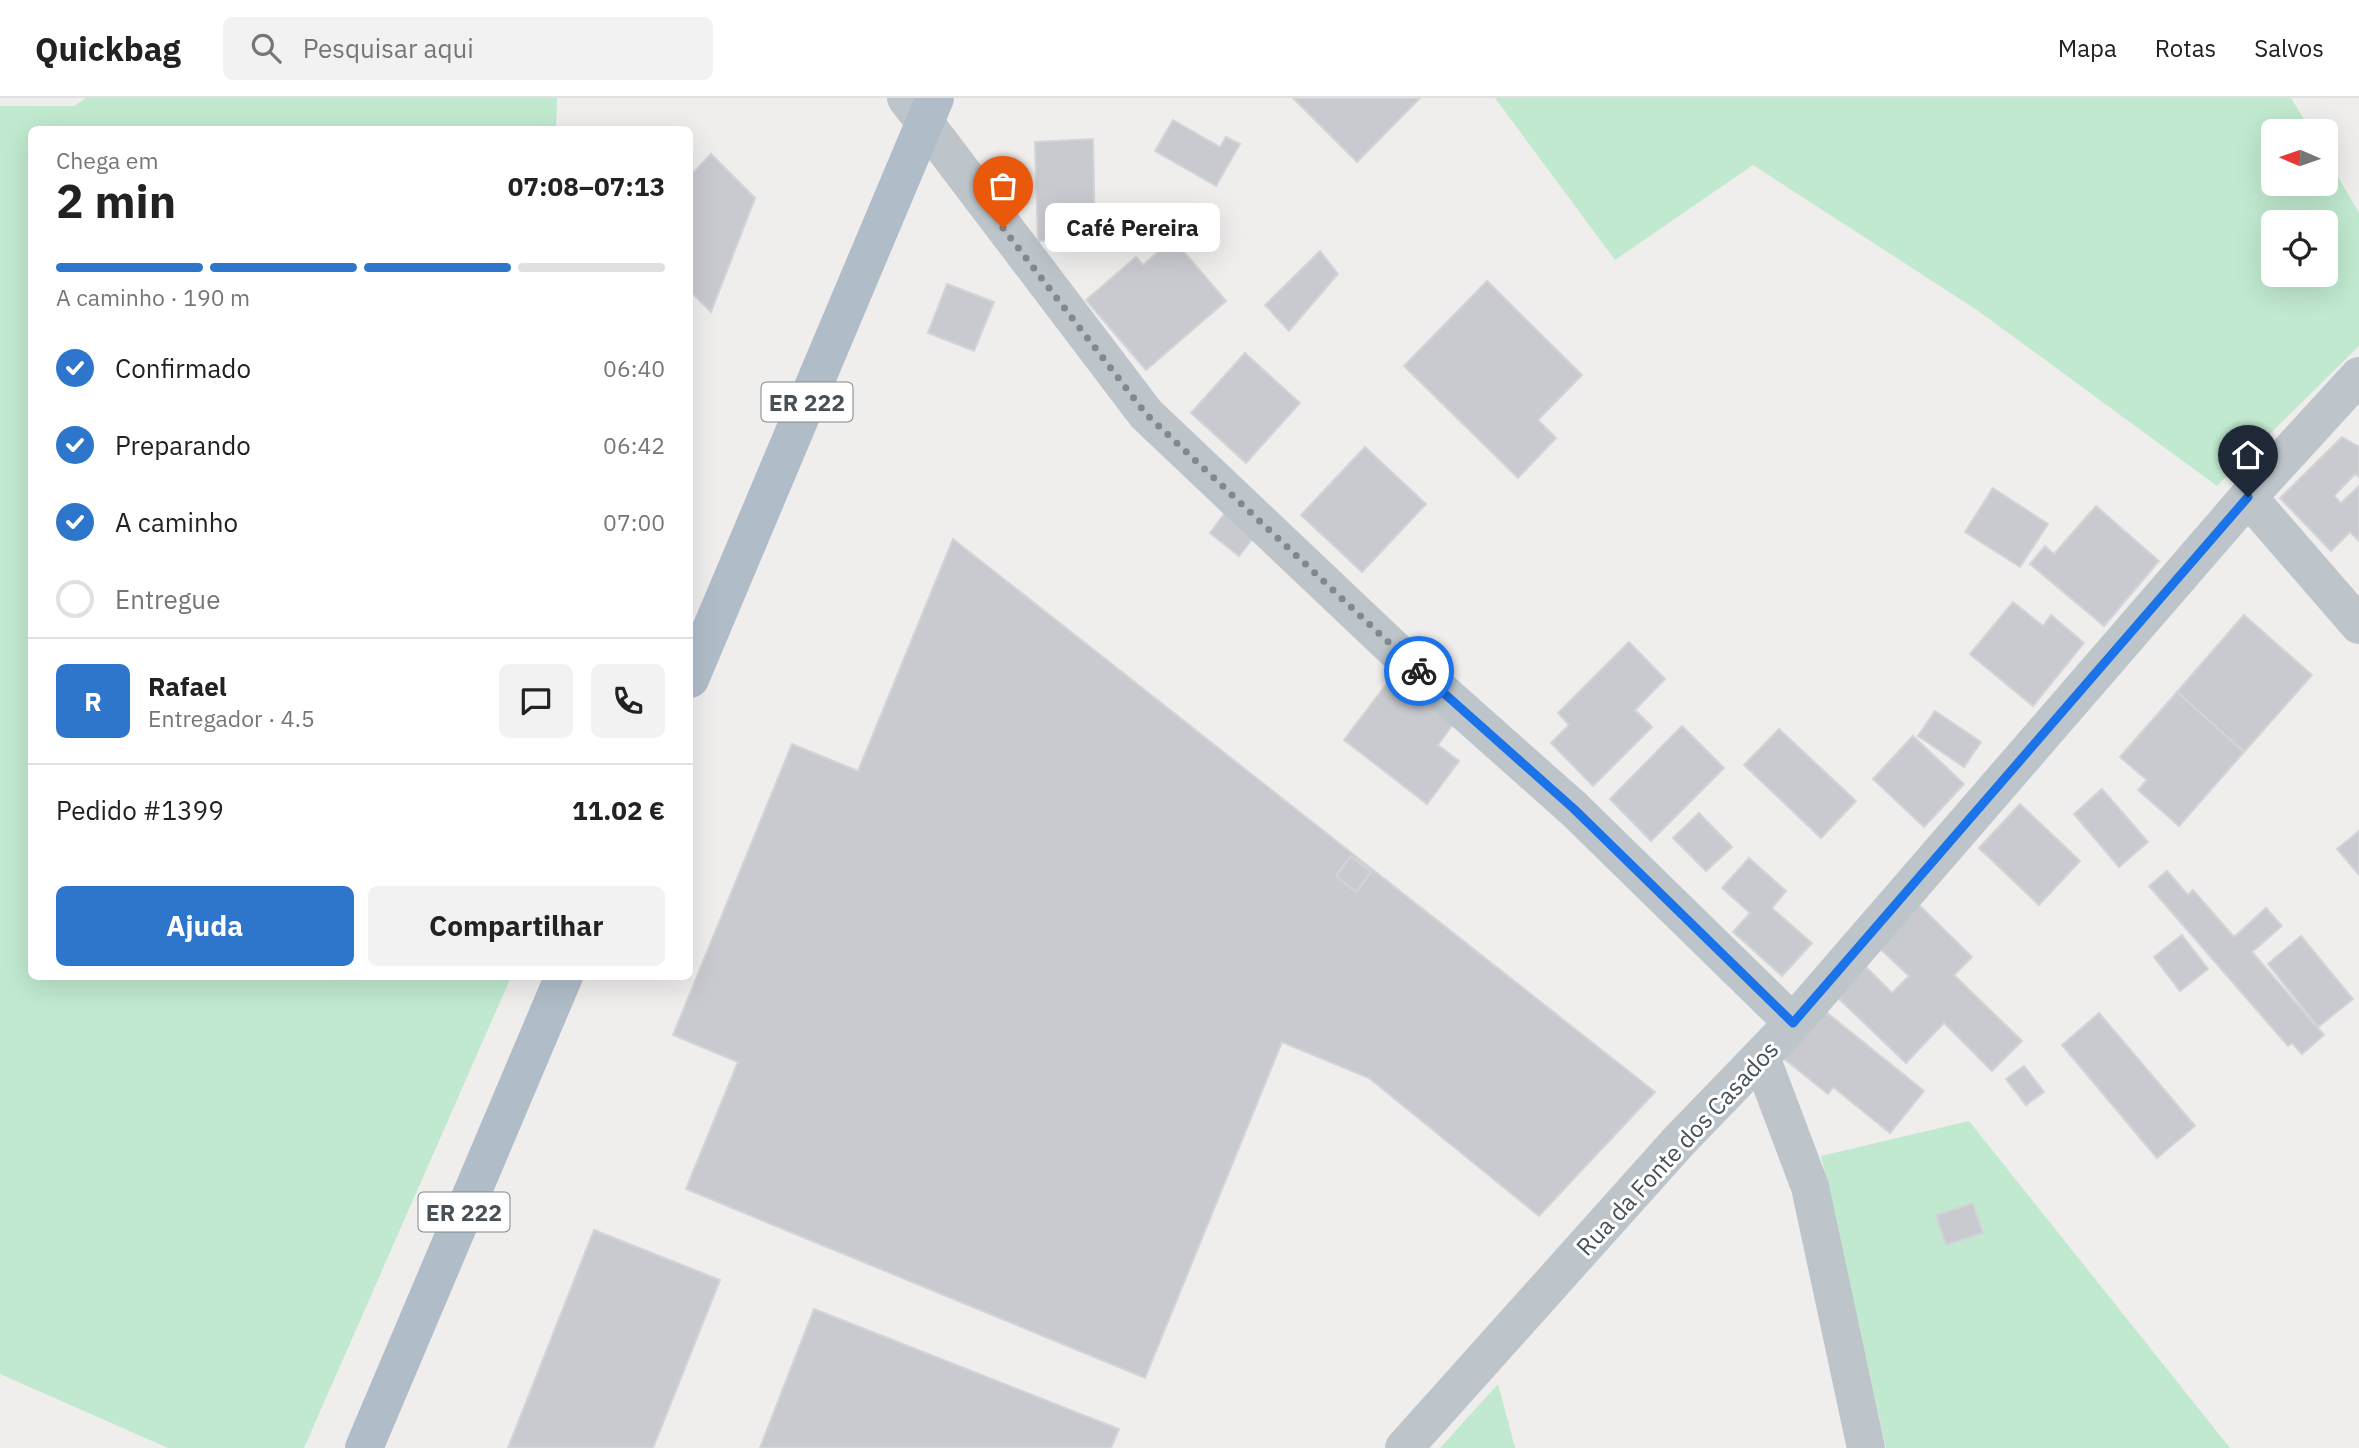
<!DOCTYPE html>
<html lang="pt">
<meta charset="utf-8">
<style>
:root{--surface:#fff;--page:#f2f2f2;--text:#222;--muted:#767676;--line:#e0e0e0;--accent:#2d76cb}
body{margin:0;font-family:"IBM Plex Sans",sans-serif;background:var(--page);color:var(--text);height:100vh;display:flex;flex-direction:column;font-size:26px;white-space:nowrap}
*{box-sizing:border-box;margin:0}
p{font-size:23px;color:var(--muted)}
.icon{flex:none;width:38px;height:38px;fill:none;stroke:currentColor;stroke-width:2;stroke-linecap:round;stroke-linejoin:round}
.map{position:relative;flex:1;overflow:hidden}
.sheet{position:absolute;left:28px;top:28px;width:665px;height:854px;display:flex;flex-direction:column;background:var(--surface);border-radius:10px;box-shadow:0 7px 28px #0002}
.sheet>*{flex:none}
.needle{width:46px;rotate:272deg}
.controls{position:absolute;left:2261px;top:21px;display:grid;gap:14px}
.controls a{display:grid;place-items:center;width:77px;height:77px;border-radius:10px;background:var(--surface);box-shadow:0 7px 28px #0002;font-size:35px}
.pin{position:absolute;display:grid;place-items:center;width:60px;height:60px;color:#fff;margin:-72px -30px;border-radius:50% 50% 50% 0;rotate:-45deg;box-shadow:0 0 7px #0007}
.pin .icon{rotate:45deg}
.courier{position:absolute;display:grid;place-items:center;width:70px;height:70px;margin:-35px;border:5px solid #1a73e8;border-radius:50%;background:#fff;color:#222;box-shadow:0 2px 9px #0007}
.bubble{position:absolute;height:49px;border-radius:10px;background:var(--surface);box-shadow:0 7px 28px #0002;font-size:23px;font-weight:700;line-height:49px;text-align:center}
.summary em{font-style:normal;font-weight:700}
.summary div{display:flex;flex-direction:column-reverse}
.summary{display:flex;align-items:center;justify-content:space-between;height:119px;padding:0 28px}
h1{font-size:46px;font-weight:700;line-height:52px}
.bar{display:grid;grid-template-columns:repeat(4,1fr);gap:10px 7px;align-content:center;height:84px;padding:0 28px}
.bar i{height:9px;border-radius:5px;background:var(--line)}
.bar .active{background:var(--accent)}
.bar p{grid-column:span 4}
.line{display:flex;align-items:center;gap:18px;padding:0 28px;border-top:2px solid var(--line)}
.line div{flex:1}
.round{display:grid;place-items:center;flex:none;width:74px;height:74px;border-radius:10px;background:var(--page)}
ol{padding:0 28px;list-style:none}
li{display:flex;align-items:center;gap:21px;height:77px}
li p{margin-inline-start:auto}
li .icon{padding:7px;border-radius:50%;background:var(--accent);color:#fff;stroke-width:4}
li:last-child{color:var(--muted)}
li i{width:38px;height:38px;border:4px solid var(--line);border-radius:50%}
.button{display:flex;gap:14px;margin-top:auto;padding:14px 28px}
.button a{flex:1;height:80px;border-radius:10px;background:var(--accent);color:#fff;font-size:28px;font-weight:700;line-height:80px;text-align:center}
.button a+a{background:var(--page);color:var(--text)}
header{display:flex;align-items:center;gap:42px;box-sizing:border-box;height:98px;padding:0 35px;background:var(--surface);border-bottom:2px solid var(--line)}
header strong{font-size:33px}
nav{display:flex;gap:38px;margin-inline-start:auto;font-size:24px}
.search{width:490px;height:63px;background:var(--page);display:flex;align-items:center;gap:18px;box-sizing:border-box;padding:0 24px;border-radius:10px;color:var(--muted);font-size:26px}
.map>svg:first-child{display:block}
.green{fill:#c0e9cf;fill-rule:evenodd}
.building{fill:#c9cad0;stroke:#d2d4d8;stroke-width:2}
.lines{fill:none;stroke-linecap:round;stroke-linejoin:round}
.minor{stroke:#bdc5cb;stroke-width:38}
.major{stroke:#b0bdc9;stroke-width:38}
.done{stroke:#83888c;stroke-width:7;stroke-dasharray:0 12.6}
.route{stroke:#1a73e8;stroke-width:9}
.labels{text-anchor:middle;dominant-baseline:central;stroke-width:6;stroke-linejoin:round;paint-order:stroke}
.shield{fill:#fff;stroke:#7f858a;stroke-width:2}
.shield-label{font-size:23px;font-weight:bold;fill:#485158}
.street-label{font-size:24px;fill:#485158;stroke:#fff}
</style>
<header>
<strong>Quickbag</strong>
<div class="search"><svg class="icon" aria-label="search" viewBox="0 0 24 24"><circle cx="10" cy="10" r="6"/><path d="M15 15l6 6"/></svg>Pesquisar aqui</div>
<nav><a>Mapa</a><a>Rotas</a><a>Salvos</a></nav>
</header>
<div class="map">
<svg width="2359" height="1350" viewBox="0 0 2359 1350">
<rect width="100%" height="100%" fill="#f0eded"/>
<!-- green -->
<g class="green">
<polygon points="86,0 557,0 556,31 32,32 32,878 511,879 304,1350 168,1350 0,1276 0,8 74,8"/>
<path d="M1495 0H2291L2311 33H2273V86H2326V58L2359 115V248L2217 388 1977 212 1753 67 1615 162ZM2326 124V177H2273V124Z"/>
<polygon points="1969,1023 2230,1350 1886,1350 1821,1058"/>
<polygon points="1498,1286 1515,1350 1440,1350"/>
</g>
<!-- building -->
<g class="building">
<polygon points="1293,0 1420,0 1357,64"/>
<polygon points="1173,22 1220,49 1226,39 1240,46 1216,88 1155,53"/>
<polygon points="1093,41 1095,141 1038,143 1035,44"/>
<polygon points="711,56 755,100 711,214 690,193 690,78"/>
<polygon points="1173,141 1226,203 1146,272 1086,202 1136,159 1143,167"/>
<polygon points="1320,153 1338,176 1289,233 1265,207"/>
<polygon points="1487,183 1582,277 1538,322 1556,340 1518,380 1404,268"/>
<polygon points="947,186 994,204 974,253 928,235"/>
<polygon points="1245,255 1300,305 1246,365 1191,315"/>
<polygon points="2342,339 2359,349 2359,379 2355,376 2334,398 2341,405 2359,388 2359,443 2350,434 2331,453 2280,400"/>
<polygon points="1365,349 1426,406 1362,474 1301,417"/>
<polygon points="1993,390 2048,426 2020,469 1965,434"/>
<polygon points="2096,408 2159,463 2104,528 2030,466 2045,448 2054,456"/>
<polygon points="1227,412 1257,435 1239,458 1210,435"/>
<polygon points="953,441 1655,994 1539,1118 1369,980 1282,944 1145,1280 686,1091 738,964 673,937 792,646 858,673"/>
<polygon points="2013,504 2043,528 2051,517 2084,545 2033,608 1970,556"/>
<polygon points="2244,517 2312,577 2244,654 2177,594"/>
<polygon points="1629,544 1665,581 1635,612 1652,629 1593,688 1551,645 1569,627 1558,615"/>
<polygon points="1398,571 1459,618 1438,647 1459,663 1427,706 1344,642"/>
<polygon points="2177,594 2244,654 2179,728 2138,692 2147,682 2120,659"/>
<polygon points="1935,613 1981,644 1964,669 1918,638"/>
<polygon points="1682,628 1724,670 1651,743 1610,701"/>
<polygon points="1779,631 1856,703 1821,740 1744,667"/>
<polygon points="1913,638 1964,686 1924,729 1873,681"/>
<polygon points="2102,691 2148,744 2119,769 2074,716"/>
<polygon points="2020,706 2080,763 2039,807 1979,750"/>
<polygon points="1699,715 1732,749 1706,773 1673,740"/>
<polygon points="2359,733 2359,777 2337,751"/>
<polygon points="1351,758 1371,774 1356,794 1336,778"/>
<polygon points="1749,760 1786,793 1772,810 1812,845 1782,878 1733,834 1750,815 1722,790"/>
<polygon points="2167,773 2188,797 2193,792 2234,839 2266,810 2282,828 2252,854 2324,937 2302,956 2292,945 2288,948 2149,788"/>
<polygon points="1918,806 1972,859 1954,877 2022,943 1992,973 1944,925 1906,965 1837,899 1866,869 1892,895 1909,878 1877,848"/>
<polygon points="2182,837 2208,871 2180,893 2154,859"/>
<polygon points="2301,838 2353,901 2318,929 2268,866"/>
<polygon points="1821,910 1924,993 1890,1035 1833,989 1828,996 1782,959"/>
<polygon points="2099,915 2195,1028 2157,1060 2062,947"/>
<polygon points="2024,968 2044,994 2026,1007 2006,981"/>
<polygon points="1973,1105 1983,1135 1946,1147 1936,1117"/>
<polygon points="594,1132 720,1182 653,1350 508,1350"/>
<polygon points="814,1211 1119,1331 1111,1350 760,1350"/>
</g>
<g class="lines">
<!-- minor -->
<g class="minor">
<polyline points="906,0 1146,316 1395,552 1574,711 1793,925"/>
<polyline points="2248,399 2359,278"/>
<polyline points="1761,959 1810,1089 1866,1350"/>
<polyline points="1404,1350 1679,1043 1793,925 2248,399 2359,527"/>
</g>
<!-- major -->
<g class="major">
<polyline points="690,581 935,0"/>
<polyline points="364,1350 564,878"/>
</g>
</g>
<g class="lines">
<!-- done -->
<polyline class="done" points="1003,130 1146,316 1419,573"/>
<!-- route -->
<polyline class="route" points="1419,573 1574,711 1793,925 2248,399"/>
</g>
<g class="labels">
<!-- shield labels -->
<g class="shield">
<rect x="761.5" y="284.5" width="91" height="39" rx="5"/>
<rect x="418.5" y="1094.5" width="91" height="39" rx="5"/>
</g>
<g class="shield-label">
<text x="807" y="304">ER 222</text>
<text x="464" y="1114">ER 222</text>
</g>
<!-- street labels -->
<g class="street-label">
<text transform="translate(1677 1050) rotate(-47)">Rua da Fonte dos Casados</text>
</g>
</g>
</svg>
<div class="controls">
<a><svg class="needle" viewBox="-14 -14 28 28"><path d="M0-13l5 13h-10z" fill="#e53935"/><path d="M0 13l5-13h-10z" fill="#767676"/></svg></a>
<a><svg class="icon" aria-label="locate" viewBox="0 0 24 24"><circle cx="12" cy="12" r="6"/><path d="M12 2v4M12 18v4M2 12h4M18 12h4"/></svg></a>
</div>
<div class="pin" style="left:1003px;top:130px;background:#ea580c"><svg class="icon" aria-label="bag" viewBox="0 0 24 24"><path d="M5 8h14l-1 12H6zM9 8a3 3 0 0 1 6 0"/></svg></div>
<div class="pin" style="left:2248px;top:399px;background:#1f2937"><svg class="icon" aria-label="home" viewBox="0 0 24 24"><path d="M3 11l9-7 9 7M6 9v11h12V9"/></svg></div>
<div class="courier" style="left:1419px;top:573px"><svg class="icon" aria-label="bike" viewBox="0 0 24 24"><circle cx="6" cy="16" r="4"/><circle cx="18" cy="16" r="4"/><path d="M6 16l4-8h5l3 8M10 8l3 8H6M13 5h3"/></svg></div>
<div class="bubble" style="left:1045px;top:105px;width:175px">Café Pereira</div>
<section class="sheet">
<div class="summary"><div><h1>2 min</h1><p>Chega em</p></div><em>07:08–07:13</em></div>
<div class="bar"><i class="active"></i><i class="active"></i><i class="active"></i><i></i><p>A caminho · 190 m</p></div>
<ol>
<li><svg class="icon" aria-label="check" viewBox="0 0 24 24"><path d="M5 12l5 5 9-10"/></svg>Confirmado<p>06:40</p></li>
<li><svg class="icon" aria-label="check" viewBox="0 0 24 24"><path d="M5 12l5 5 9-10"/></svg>Preparando<p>06:42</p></li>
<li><svg class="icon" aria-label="check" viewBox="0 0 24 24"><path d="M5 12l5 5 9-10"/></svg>A caminho<p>07:00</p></li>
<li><i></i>Entregue</li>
</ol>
<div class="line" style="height:126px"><b class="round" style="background:var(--accent);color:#fff">R</b><div><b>Rafael</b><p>Entregador · 4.5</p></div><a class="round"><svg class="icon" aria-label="chat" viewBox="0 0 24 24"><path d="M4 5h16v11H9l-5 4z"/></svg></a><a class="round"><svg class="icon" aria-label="phone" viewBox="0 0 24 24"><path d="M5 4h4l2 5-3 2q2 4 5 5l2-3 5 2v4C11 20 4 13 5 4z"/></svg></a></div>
<div class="line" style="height:91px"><div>Pedido #1399</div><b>11.02 €</b></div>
<div class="button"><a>Ajuda</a><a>Compartilhar</a></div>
</section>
</div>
